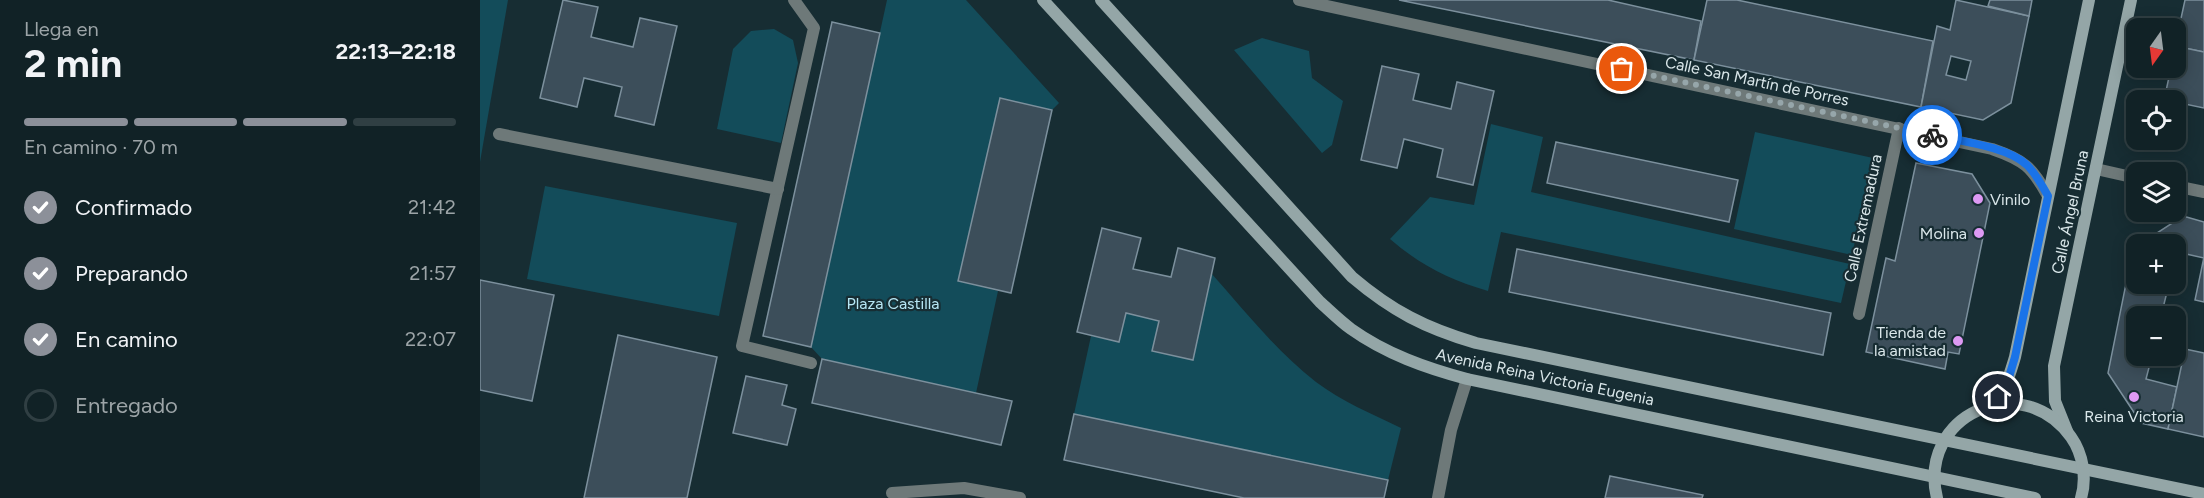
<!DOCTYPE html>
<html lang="es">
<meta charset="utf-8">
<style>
:root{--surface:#112226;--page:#1e2f32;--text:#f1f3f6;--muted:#9ca4a7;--line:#303f43;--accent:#8c9099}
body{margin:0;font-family:Figtree,sans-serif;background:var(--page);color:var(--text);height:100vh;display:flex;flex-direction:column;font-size:22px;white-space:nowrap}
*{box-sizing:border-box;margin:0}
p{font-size:20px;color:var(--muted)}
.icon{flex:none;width:33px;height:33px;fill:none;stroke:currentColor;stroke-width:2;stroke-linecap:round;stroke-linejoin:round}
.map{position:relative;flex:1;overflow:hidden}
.side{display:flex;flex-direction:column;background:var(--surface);width:480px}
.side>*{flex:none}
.needle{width:39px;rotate:194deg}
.controls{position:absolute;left:1646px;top:18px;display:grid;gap:12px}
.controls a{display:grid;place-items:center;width:60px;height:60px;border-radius:12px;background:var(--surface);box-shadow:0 3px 15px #0003,0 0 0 2px var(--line);font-size:30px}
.pin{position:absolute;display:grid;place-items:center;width:51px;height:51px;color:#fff;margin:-26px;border:3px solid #fff;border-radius:50%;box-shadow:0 2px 6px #0007}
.courier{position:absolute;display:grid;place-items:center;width:60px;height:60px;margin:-30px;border:4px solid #1a73e8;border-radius:50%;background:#fff;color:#222;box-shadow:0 2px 8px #0007}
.overview em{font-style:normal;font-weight:700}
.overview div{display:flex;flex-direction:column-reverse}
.overview{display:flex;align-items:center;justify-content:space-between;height:102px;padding:0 24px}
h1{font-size:39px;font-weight:700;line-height:45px}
.bar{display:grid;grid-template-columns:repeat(4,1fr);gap:9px 6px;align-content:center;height:72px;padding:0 24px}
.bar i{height:8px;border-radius:4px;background:var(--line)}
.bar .selected{background:var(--accent)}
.bar p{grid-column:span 4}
ol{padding:0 24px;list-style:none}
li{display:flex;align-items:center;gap:18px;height:66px}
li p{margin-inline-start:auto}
li .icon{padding:6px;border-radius:50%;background:var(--accent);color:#fff;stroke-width:4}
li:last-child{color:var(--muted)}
li i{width:33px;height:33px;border:3px solid var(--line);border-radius:50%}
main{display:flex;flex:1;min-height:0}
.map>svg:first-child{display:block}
.green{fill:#134c5a}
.building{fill:#3c4e5a;stroke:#7c909d;stroke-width:1.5;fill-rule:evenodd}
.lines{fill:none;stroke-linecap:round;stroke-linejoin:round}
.service{stroke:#6e7979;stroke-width:12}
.minor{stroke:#6e7979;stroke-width:12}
.secondary{stroke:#94a6a7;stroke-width:12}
.done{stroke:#96a6aa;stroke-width:6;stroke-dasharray:0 10.8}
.route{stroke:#1a73e8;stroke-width:8}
.poi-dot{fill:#dd99f3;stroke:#172d33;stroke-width:2}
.labels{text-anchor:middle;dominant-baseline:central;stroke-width:4.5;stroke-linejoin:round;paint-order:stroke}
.street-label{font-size:16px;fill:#dae7ea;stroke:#172d33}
.poi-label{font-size:16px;fill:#dae7ea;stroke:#172d33;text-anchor:end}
.park-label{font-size:16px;fill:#b6e6f4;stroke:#172d33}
</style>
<main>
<section class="side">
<div class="overview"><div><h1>2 min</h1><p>Llega en</p></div><em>22:13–22:18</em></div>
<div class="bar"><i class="selected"></i><i class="selected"></i><i class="selected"></i><i></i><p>En camino · 70 m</p></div>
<ol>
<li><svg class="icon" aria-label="check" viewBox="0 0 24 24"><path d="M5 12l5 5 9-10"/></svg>Confirmado<p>21:42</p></li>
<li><svg class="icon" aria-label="check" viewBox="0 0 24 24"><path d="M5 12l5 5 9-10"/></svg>Preparando<p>21:57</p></li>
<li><svg class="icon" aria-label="check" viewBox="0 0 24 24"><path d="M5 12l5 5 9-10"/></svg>En camino<p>22:07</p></li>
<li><i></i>Entregado</li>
</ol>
</section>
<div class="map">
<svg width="1724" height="498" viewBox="0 0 1724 498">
<rect width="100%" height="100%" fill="#172d33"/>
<!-- green -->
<g class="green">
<polygon points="0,0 28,0 0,162"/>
<polygon points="407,0 486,0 579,103 572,110 520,99 478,281 518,291 496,393 342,359 331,347"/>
<polygon points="294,29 313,40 318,63 301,143 237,129 253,49 271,31"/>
<polygon points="782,38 829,51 832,78 863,101 852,145 842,153 754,50"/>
<path d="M1011 124 1063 137 1051 192 1370 264 1361 303 1021 232 1008 291C970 280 940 265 910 239L950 197 994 205Z"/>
<polygon points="1275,132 1393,158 1372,255 1254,229"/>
<polygon points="65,186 257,223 239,316 47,279"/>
<path d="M731 273C765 311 796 351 836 382 861 401 892 414 921 428L908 480 594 414 611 336 639 342 646 313 679 321 673 351 713 360Z"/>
</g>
<!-- building -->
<g class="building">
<polygon points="83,0 118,7 111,37 153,47 160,18 197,26 174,125 135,116 142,87 104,78 97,107 60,98"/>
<polygon points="919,0 1128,0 1221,21 1214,60"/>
<polygon points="1227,0 1257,0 1453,41 1441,107 1214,60"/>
<path d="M1476 0 1549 16 1531 103 1503 120 1441 107 1457 26 1470 30ZM1471 56 1491 61 1486 80 1466 75Z"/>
<polygon points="1510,0 1552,0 1549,16 1508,6"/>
<polygon points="1705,0 1724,0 1724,52 1695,46"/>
<polygon points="352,22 400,33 331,347 283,336"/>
<polygon points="1695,46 1724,52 1724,108 1695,102 1695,100 1684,100 1691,68 1695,68"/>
<polygon points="902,66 939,74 933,100 971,109 977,82 1014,91 993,185 957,177 963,149 924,139 917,168 881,160"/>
<polygon points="520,98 572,110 531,293 478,281"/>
<polygon points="1076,142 1258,180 1249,222 1067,183"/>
<polygon points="1436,163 1492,174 1510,203 1479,354 1468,352 1465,369 1386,352 1406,258 1415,261"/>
<polygon points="1703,216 1724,222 1724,258 1697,252 1695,259 1695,244 1660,244"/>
<polygon points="622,228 661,238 653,269 691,277 698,248 735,258 713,360 672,351 679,321 646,313 639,342 597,332"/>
<polygon points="1656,247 1656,284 1689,284 1681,316 1656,316 1656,356 1672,356 1666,379 1697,387 1688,429 1661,423 1628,373 1653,249"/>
<polygon points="1037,249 1351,313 1343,355 1029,292"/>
<polygon points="1724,257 1724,302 1715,300"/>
<polygon points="0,280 74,295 52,401 0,390"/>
<polygon points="138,335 237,357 207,498 104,498"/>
<polygon points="1705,349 1724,353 1724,437 1688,429"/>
<polygon points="342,359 532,401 521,445 332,403"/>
<polygon points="266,376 307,385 302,405 316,409 307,445 253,433"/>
<polygon points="594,414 908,480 904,498 764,498 584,460"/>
<polygon points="1130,476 1223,495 1222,498 1125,498"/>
</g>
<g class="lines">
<!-- service -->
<g class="service">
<polyline points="314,0 334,28 262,346 331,363"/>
<polyline points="19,134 298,189"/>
</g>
<!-- minor -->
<g class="minor">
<path d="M819 0 1512 149C1544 160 1552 167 1568 196"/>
<polyline points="1616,169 1656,178"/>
<polyline points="1695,186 1724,192"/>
<polyline points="1379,314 1419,128"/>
<polyline points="412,493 484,488 540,498"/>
<polyline points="958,498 971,430 987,379"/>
</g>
<!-- secondary -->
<g class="secondary">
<path d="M563 0 840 302C850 311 860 321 871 329 906 354 946 368 987 379L1555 498"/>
<path d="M621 0 872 277C912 311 945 328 996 343L1724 494"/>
<path d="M1506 407C1526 391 1528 380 1535 357L1609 0"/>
<polyline points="1587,431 1575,401 1574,366 1651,0"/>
<path d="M1457 498C1437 415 1541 368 1591 437 1603 454 1607 478 1601 498"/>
</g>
</g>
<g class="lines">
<!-- done -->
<polyline class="done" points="1142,69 1452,135"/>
<!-- route -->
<path class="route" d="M1452 135C1478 141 1527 146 1547 165 1556 174 1562 185 1568 196L1535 357 1526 387 1518 397"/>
</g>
<!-- markers -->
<g class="poi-dot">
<circle cx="1498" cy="199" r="6"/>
<circle cx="1499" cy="233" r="6"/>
<circle cx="1478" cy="341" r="6"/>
<circle cx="1654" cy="397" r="6"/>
</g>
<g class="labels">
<!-- street labels -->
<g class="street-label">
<text transform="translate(1277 81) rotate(12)">Calle San Martín de Porres</text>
<text transform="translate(1590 212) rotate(-78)">Calle Ángel Bruna</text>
<text transform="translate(1383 218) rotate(-78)">Calle Extremadura</text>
<text transform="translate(1065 377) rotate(12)">Avenida Reina Victoria Eugenia</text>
</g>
<!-- poi labels -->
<g class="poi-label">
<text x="1510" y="199" text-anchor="start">Vinilo</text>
<text x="1487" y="233">Molina</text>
<text x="1466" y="332">Tienda de<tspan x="1466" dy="18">la amistad</tspan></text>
<text x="1654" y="416" text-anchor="middle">Reina Victoria</text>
</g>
<!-- park labels -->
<g class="park-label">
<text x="413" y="303">Plaza Castilla</text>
</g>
</g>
</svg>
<div class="controls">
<a><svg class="needle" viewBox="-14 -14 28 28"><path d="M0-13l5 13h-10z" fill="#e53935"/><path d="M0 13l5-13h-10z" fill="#9ca4a7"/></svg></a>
<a><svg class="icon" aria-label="locate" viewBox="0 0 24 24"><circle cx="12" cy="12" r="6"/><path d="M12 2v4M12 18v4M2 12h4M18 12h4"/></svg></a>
<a><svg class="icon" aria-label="layers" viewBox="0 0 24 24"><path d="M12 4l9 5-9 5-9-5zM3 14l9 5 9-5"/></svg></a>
<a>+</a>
<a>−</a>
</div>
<div class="pin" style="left:1142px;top:69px;background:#ea580c"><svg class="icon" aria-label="bag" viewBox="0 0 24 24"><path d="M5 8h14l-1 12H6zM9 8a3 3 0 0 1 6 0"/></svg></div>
<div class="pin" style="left:1518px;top:397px;background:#1f2937"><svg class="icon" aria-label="home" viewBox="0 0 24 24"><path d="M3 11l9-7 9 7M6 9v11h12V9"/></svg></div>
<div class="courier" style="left:1452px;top:135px"><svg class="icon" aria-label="bike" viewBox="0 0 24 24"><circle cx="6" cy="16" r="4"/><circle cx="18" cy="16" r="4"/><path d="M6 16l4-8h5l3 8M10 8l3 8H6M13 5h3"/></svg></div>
</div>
</main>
